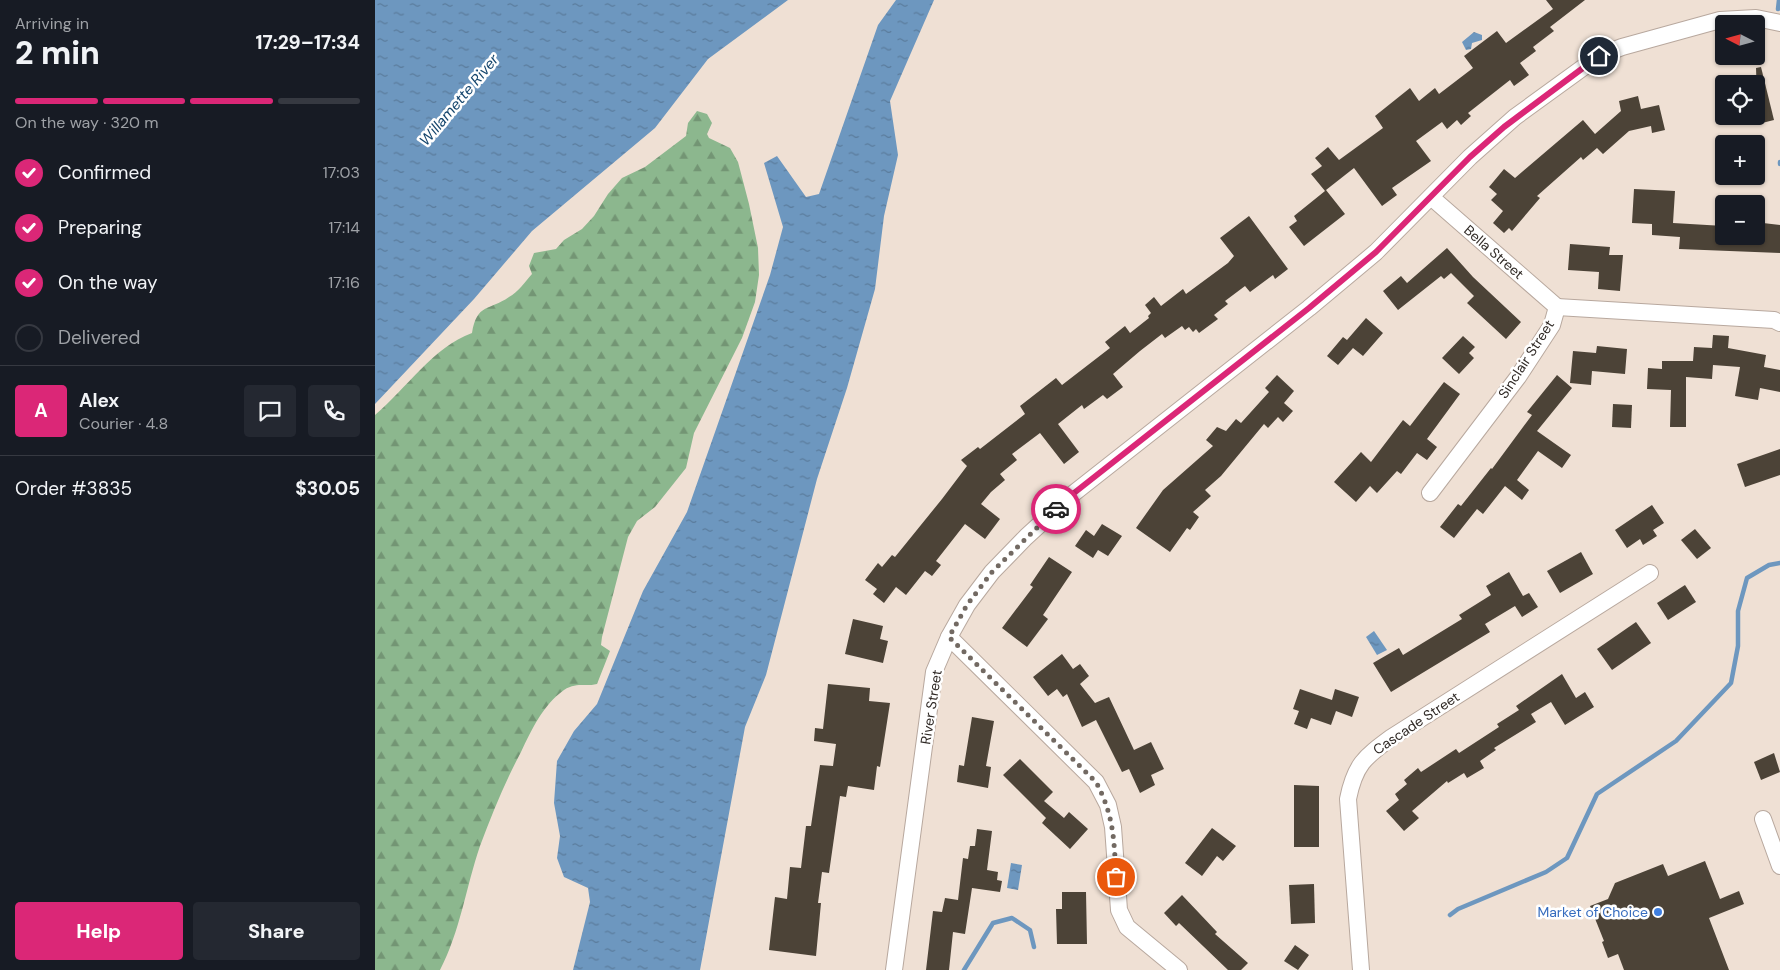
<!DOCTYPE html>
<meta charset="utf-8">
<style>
:root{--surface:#171b24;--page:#242831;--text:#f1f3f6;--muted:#9ea1a6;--line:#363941;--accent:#db2777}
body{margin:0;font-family:"DM Sans",sans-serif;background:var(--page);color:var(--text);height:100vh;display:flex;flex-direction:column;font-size:19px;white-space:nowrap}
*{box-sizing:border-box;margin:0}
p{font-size:16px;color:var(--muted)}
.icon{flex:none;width:28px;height:28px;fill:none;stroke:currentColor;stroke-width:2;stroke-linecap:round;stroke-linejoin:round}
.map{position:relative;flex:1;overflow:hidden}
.drawer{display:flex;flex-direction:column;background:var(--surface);width:375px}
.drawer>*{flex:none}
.needle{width:32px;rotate:276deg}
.tools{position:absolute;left:1340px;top:15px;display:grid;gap:10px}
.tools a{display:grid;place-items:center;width:50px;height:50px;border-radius:5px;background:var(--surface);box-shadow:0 1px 4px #0004;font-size:25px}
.pin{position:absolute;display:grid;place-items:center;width:42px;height:42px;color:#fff;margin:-21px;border:2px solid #fff;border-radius:50%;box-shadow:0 1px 5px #0007}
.courier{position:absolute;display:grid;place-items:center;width:50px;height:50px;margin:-25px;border:4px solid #db2777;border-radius:50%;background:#fff;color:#222;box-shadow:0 1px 6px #0007}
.headline em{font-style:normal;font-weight:800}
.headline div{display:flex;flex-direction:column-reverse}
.headline{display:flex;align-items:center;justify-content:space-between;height:85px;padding:0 15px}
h1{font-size:32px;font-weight:800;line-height:38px}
.bar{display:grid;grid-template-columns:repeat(4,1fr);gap:8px 5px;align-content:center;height:60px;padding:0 15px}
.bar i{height:6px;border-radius:4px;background:var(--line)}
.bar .active{background:var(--accent)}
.bar p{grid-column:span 4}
.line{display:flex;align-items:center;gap:12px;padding:0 15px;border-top:1px solid var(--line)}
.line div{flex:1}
.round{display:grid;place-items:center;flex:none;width:52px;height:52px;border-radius:5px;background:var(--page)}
ol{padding:0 15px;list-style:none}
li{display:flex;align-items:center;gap:15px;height:55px}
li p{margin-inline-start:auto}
li .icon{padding:5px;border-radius:50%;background:var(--accent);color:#fff;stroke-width:4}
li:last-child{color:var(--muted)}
li i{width:28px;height:28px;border:2px solid var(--line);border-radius:50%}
.button{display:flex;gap:10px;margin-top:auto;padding:10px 15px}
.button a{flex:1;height:58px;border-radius:5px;background:var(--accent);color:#fff;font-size:20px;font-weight:800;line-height:58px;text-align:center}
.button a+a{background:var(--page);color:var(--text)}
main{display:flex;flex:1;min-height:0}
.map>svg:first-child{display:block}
.forest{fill:url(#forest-firs)}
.water{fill:url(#water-ripples)}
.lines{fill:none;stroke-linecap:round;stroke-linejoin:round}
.stream{stroke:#6d97bf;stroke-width:4.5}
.building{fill:#4c4337}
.minor-casing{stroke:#b8a89e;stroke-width:18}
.minor{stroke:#fff;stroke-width:16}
.done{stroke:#726962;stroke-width:5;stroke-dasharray:0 9}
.route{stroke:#db2777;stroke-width:6}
.shop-dot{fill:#3f7fe0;stroke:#fff;stroke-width:2}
.labels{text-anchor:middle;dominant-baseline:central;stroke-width:5;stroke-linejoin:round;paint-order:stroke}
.street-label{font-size:14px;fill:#2f2925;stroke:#fff}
.shop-label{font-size:14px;fill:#366cbe;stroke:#fff;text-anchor:end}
.water-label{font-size:15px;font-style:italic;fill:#14456c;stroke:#fff}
</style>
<main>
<section class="drawer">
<div class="headline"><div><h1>2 min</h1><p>Arriving in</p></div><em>17:29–17:34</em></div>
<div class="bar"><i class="active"></i><i class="active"></i><i class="active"></i><i></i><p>On the way · 320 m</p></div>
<ol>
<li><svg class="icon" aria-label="check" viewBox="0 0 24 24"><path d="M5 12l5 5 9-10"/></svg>Confirmed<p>17:03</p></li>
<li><svg class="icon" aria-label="check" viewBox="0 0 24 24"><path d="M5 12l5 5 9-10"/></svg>Preparing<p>17:14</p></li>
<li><svg class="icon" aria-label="check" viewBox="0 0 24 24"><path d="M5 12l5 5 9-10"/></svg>On the way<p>17:16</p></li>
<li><i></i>Delivered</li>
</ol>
<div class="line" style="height:90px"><b class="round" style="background:var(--accent);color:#fff">A</b><div><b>Alex</b><p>Courier · 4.8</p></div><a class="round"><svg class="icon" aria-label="chat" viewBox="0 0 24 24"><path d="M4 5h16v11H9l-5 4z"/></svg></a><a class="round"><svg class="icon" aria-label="phone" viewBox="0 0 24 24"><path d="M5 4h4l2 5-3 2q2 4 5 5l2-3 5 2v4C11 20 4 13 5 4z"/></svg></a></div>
<div class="line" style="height:65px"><div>Order #3835</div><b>$30.05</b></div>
<div class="button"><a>Help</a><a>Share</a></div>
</section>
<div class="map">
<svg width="1405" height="970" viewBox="0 0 1405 970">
<defs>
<pattern id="forest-firs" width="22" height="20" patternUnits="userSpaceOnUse" patternTransform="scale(1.25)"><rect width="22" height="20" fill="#8cb78e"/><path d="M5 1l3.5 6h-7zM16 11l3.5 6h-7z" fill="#739574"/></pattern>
<pattern id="water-ripples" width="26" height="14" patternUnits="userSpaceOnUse" patternTransform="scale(1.25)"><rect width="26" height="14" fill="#6d97bf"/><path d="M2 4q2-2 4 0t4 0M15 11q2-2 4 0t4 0" fill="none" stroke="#5a7b9b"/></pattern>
</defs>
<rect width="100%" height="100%" fill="#efe0d4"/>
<!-- forest -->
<path class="forest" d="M322 111 332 114 337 123 332 134 334 138 355 148 363 162 374 204 383 248 384 275 380 302 367 338 319 433 311 468 280 507 262 521 253 537 227 637 226 645 235 651 222 684C211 687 202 682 189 690 168 705 157 729 146 752 130 782 117 814 105 846 91 887 85 932 65 970H0V415C32 388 58 347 97 333 102 303 114 311 134 297 143 292 150 282 157 274L154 266 159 253 181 249 189 240 207 229 219 216 233 194 247 178 270 167 311 136 313 123Z"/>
<!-- water -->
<g class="water">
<polygon points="0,0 413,0 333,59 280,128 157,231 99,299 0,404"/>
<polygon points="521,0 559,0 515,101 523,155 509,216 500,289 472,388 442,479 391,675 370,727 325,970 198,970 215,902 213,888 189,877 182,858 185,836 179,803 182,761 199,731 222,704 268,591 312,512 395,275 408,227 389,163 402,156 431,197 444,194 503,25"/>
<polygon points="1099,32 1107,35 1107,40 1097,43 1096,49 1091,50 1087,42"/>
<polygon points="999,631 1012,650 1002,655 991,637"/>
<polygon points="636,863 647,865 643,890 632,888"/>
</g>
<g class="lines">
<!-- stream -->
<g class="stream">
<polyline points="1403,9 1404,0"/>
<polyline points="1405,162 1405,164"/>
<polyline points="1075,915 1083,909 1171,872 1192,858 1222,794 1301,741 1356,683 1363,646 1363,611 1372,578 1394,565 1405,563"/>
<polyline points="589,970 618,923 637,918 655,930 659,947"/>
</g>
</g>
<!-- building -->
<g class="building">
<polygon points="1171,0 1210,0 1175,27 1179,31 1158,47 1161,51 1145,63 1154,75 1139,86 1135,80 1093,113 1096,116 1086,125 1082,120 1072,129 1067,122 1041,141 1056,161 1017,188 1022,195 1007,206 979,168 951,190 970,214 929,246 914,227 922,221 919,216 950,191 936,174 947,166 940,158 953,147 964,160 1008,128 1000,116 1035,88 1044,101 1060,88 1064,94 1098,68 1089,56 1122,31 1131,43 1178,9"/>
<polygon points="1386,67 1399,120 1383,124 1381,68"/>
<polygon points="1263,96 1266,109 1284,105 1290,130 1277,133 1276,126 1254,131 1228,154 1222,148 1208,160 1206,157 1162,196 1165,198 1137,231 1134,228 1129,233 1118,223 1128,211 1116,200 1122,194 1114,187 1129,169 1140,178 1208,120 1220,134 1246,111 1244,101"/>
<polygon points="1259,189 1300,191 1298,223 1349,226 1349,236 1381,236 1381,231 1387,232 1388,223 1405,225 1405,253 1304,249 1305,237 1277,235 1277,224 1257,223"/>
<polygon points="874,216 913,269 900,279 898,275 875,292 870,286 850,301 853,304 839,315 843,319 824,333 821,329 818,332 814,327 810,330 807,326 790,338 787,334 765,351 738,374 748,387 732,399 728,395 709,409 707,405 683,424 704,452 689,464 665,433 637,454 642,460 625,474 630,480 616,492 606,504 625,519 610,539 590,524 561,561 566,565 557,576 550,571 531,595 521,587 509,603 498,594 502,589 490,580 503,563 507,567 517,555 520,557 567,499 592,466 586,460 603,447 605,449 650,414 645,406 681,378 687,385 735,348 730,342 750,326 755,333 774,318 773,316 776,313 770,305 779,297 786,306 808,289 811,294 853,263 859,256 845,238"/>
<polygon points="1195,244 1235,247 1234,255 1248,255 1245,291 1223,289 1224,272 1193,270"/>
<polygon points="1072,248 1098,277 1146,322 1131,339 1092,303 1099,296 1076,273 1069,279 1066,276 1023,310 1008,291 1026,276 1032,283"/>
<polygon points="991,318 1008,333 988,356 978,348 963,365 952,356 968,337 972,340"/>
<polygon points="1338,335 1354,336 1353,348 1391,355 1389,367 1405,370 1405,392 1385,388 1383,400 1360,396 1365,367 1338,365 1337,379 1311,377 1311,427 1295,427 1296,390 1272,389 1273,368 1287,369 1287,361 1318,361 1319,347 1337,348"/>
<polygon points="1088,336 1100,347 1094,353 1099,358 1084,374 1067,358"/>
<polygon points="1222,346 1252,349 1250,374 1217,371 1216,385 1195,383 1198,351 1221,353"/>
<polygon points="902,375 919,391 909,403 918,411 908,422 903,417 893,428 889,424 846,476 830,490 836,496 818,512 824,517 815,530 812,528 795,552 761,528 788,490 838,446 831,440 842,427 851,431 861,419 866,423 894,392 890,388"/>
<polygon points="1182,375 1197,388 1162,431 1196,455 1187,468 1163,451 1142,480 1154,490 1147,500 1130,486 1108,514 1102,509 1079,538 1065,527 1083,504 1086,506 1116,468 1117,469 1157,415 1152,412"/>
<polygon points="1069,382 1085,394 1052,439 1062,447 1052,460 1042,453 1026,474 1022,471 1002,493 995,486 981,502 959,482 986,452 996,462 1028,420 1035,426"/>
<polygon points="1238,404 1257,405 1256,428 1237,427"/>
<polygon points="1405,449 1405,475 1370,487 1362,464"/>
<polygon points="1277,505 1289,523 1278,530 1282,536 1268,545 1265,539 1252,548 1240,530"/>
<polygon points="727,524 747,536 733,556 723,550 718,558 700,546 711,530 719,536"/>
<polygon points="1320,529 1336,548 1322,559 1306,540"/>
<polygon points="1206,552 1218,574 1185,593 1172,571"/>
<polygon points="674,557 697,572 668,615 673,619 652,647 627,628 658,587 655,585"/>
<polygon points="1134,572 1148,596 1154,593 1163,607 1147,617 1140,606 1110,624 1115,632 1016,692 998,663 1024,648 1028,655 1087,619 1084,615 1116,595 1111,586"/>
<polygon points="1310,585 1321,602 1293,620 1282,603"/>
<polygon points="478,619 508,626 505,639 513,641 508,663 470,654"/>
<polygon points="1261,622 1276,643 1237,670 1222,649"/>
<polygon points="687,654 698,669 705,664 714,676 705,684 720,703 734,697 759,750 776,742 789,769 776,775 780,785 765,793 754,769 747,772 721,720 707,727 692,694 688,697 682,689 673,696 658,677"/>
<polygon points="1187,674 1201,698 1210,692 1219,707 1190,725 1176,702 1156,714 1161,722 1119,748 1121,750 1105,761 1109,768 1092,778 1089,773 1073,783 1072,781 1037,811 1044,818 1029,831 1011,811 1024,800 1020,794 1032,784 1029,780 1043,768 1046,772 1081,749 1084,753 1124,727 1122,724 1144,710 1141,706"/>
<polygon points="453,684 495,688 494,701 515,703 505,767 502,766 499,790 473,786 471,797 465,796 454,873 447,872 443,903 446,903 441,956 394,950 400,897 412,899 415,867 426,868 431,826 436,826 445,765 458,766 461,744 439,741 440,728 448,729"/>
<polygon points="925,689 957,700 960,689 984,697 977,717 961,711 956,725 936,718 932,729 919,724 924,711 918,709"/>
<polygon points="597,717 619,721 611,766 616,767 613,788 582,782 584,765 589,766"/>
<polygon points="1399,753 1405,772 1386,780 1379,762"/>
<polygon points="645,759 678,792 669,801 689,818 694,812 713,829 695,849 667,823 671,818 628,775"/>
<polygon points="919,785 944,786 944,847 919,847"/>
<polygon points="837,828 861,846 848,861 842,856 827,876 810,863"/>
<polygon points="602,829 617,831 612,870 623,872 622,880 627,881 625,892 597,888 590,934 578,932 574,970 551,970 558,911 567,912 570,898 583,900 588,858 593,859 595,846 600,846"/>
<polygon points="1330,861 1345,899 1364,891 1369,904 1334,918 1354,970 1249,970 1243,954 1233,958 1227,942 1229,941 1215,906 1233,899 1240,883 1288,864 1293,876"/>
<polygon points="939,884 940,923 916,924 914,885"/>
<polygon points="687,892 711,892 712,944 682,944 681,909 687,909"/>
<polygon points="807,895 842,932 840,934 873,963 866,970 853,970 804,923 801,926 789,913"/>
<polygon points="920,945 934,955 923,970 909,961"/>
</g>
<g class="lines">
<!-- minor casing -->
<g class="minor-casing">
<g id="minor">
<polyline points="1056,197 1182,307"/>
<polyline points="1182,307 1399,320 1405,323"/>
<polyline points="1055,493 1143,377 1177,325 1182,307"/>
<polyline points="574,637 721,782 733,805 738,827 744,910 752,927 804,970"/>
<polyline points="1388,819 1405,866"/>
<polyline points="519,970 559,672 574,637 592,605 617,572 651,537 699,493 934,308 1001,252 1095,157 1140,117 1224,56 1247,47 1345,20 1381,18 1405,23"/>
<path d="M986 970 973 799C980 764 990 757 1017 737L1275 573"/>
</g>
</g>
<!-- minor -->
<use href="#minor" class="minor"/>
</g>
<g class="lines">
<!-- done -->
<path class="done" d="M681 509 617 572 592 605 574 637 721 782C739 816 739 839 741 877"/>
<!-- route -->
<polyline class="route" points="681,509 699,493 934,308 1001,252 1095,157 1129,127 1224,56"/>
</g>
<!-- markers -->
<circle class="shop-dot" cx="1283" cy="912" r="5"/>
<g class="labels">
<!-- street labels -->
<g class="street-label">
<text transform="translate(1119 252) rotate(41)">Bella Street</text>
<text transform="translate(1151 359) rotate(-57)">Sinclair Street</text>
<text transform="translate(556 707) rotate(-81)">River Street</text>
<text transform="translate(1041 723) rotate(-34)">Cascade Street</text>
</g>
<!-- shop labels -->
<g class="shop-label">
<text x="1273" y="912">Market of Choice</text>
</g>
<!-- water labels -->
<g class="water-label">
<text transform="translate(84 100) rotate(-50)">Willamette River</text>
</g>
</g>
</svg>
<div class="tools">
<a><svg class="needle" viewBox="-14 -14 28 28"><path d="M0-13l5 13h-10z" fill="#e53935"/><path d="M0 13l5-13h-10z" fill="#9ea1a6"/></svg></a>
<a><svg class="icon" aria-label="locate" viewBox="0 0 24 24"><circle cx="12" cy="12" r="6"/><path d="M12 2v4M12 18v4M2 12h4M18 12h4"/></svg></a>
<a>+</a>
<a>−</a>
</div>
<div class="pin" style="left:741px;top:877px;background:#ea580c"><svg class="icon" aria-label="bag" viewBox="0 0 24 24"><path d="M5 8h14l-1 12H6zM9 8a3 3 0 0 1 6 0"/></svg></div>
<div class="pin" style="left:1224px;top:56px;background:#1f2937"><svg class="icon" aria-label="home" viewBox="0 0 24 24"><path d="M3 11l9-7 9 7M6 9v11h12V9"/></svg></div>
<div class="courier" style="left:681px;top:509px"><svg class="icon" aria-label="car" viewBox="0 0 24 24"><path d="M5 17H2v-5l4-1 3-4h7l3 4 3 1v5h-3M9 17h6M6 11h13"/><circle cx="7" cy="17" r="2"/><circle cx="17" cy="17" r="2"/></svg></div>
</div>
</main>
